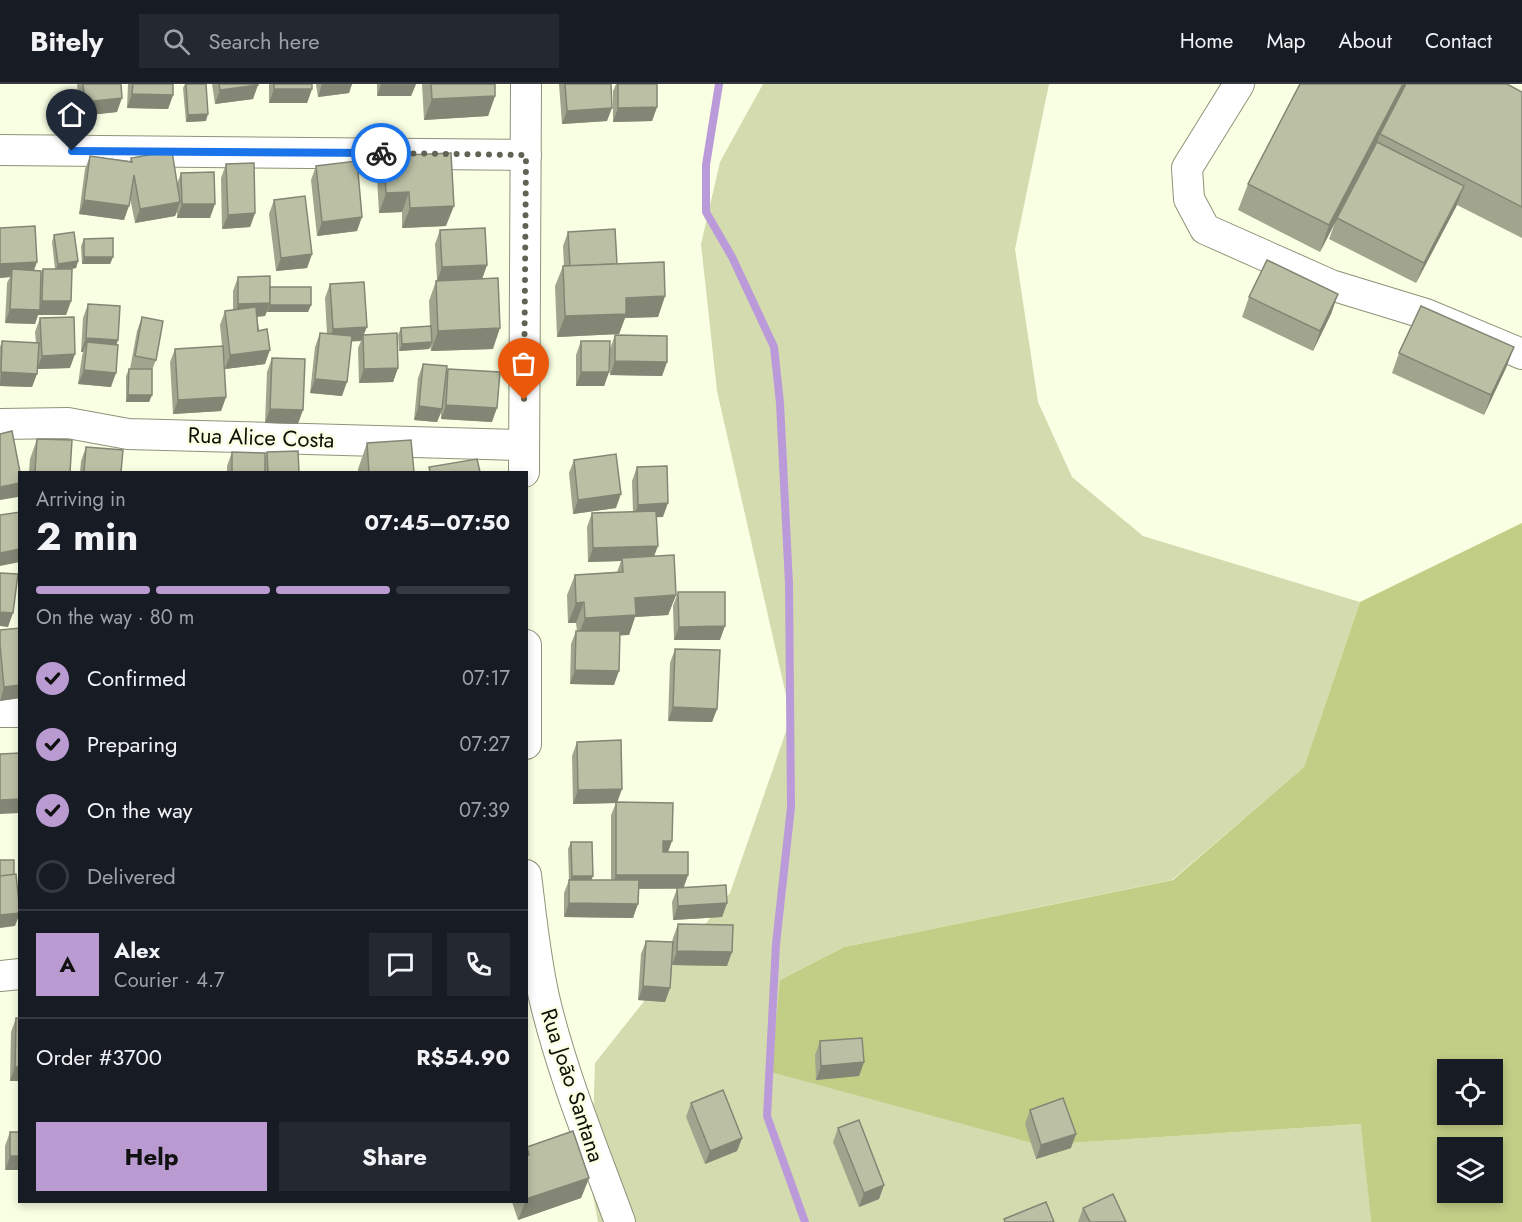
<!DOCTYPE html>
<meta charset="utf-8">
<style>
:root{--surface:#171b24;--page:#242831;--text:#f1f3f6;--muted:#9ea1a6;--line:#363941;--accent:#b99bd1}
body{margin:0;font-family:Jost,sans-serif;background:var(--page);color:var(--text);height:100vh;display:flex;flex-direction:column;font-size:22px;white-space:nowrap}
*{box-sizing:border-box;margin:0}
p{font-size:20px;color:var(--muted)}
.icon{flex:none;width:33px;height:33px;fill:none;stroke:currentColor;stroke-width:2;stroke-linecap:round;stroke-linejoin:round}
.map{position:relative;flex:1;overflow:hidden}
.side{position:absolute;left:18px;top:387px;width:510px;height:732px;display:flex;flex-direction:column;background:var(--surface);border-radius:0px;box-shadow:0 3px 9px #0003}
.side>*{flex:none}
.buttons{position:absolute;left:1437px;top:975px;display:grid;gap:12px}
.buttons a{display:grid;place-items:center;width:66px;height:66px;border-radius:0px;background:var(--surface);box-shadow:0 3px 9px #0003;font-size:30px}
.pin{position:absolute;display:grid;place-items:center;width:51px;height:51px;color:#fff;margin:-62px -26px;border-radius:50% 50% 50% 0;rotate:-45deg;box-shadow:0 0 6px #0007}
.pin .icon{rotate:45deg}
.courier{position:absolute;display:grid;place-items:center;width:60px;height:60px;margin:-30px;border:4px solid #1a73e8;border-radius:50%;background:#fff;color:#222;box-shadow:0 2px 8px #0007}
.head em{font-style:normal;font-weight:700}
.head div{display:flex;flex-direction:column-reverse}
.head{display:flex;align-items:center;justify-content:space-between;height:102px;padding:0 18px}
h1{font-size:39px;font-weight:700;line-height:45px}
.bar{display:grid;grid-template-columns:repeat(4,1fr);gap:9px 6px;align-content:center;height:72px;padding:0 18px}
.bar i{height:8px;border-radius:4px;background:var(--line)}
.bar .on{background:var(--accent)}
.bar p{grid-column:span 4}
.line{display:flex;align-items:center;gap:15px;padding:0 18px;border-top:2px solid var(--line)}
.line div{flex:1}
.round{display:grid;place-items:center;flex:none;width:63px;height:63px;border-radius:0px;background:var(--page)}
ol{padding:0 18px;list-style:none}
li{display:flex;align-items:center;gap:18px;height:66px}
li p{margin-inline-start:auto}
li .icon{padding:6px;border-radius:50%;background:var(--accent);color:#111;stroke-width:4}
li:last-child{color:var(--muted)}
li i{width:33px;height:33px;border:3px solid var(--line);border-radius:50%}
.action{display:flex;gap:12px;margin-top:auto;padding:12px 18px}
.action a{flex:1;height:69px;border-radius:0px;background:var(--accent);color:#111;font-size:24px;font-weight:700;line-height:69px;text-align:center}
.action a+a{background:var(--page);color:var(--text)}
header{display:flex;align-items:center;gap:36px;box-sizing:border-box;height:84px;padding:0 30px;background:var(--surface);border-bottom:2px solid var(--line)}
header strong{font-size:28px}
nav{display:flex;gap:33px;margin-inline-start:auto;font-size:21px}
.search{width:420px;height:54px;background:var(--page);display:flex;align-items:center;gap:15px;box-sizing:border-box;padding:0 21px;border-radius:0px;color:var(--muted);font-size:22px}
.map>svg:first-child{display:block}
.green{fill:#d4dbaf}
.forest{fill:#c2ce85;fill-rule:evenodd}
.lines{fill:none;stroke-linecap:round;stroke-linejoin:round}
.stream{stroke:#bb9ad9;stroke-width:8}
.minor-casing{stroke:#8e9379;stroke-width:32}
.minor{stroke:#fff;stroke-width:30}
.wall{fill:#a1a58e}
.shaded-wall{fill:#838674}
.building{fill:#bbc0a5;stroke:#838674;stroke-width:1.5}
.done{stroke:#606454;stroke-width:6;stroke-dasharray:0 10.8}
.route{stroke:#1a73e8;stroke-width:8}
.labels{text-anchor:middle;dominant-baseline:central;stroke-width:5;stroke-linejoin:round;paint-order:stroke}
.street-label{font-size:22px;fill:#0e1007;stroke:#f9ffe3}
</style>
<header>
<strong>Bitely</strong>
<div class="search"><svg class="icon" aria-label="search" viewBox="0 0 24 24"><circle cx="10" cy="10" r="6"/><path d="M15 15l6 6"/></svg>Search here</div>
<nav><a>Home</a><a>Map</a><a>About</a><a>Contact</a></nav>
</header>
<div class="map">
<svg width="1522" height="1138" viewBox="0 0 1522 1138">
<rect width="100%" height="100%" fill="#f9ffe3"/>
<!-- green -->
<polygon class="green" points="763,0 1049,0 1015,165 1038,318 1072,393 1143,452 1360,518 1304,683 1172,796 844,863 780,896 1040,1061 1362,1040 1371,1138 598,1138 591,1100 595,979 730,809 791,633 717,307 701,160 720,78"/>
<!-- forest -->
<path class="forest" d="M1522 439V1138H1371L1361 1040 1040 1061 771 988 780 896 844 863 1173 796 1304 683 1360 518ZM1448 986H1492V1030H1448ZM1448 1064H1492V1108H1448Z"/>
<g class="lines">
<!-- stream -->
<polyline class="stream" points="719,0 706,81 706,128 732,173 774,263 780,319 789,500 791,723 776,860 767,1032 805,1138"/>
<!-- minor casing -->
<g class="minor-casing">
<g id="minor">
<polyline points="1239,0 1187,84 1189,115 1205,145 1331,201 1426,230 1522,270"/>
<polyline points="0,66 526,71"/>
<polyline points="0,340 68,339 128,350 523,361"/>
<polyline points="524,388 526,0"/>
<polyline points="526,561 526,660"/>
<polyline points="0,628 20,628"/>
<path d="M526 791C531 831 535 873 544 913 562 990 593 1064 620 1138"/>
<polyline points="0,892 20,890"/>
</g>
</g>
<!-- minor -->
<use href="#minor" class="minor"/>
</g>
<!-- wall -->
<g class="wall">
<polygon points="77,0 121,0 117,28 80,32"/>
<polygon points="128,0 173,0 173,11 168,25 127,24"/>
<polygon points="185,0 206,0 206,37 186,38 183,4"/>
<polygon points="212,0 258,0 253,15 215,20"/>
<polygon points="269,0 312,0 312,5 307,19 269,19"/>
<polygon points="316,0 352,0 349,9 318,13"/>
<polygon points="377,0 416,0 411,12 377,12"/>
<polygon points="422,0 495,0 495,12 488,32 424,36"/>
<polygon points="559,0 611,0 607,37 562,40"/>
<polygon points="616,0 657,0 657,23 652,37 613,38 613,7"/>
<polygon points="1300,0 1522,8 1522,154 1457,121 1416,199 1329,155 1336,136 1320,168 1238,126 1248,100"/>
<polygon points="90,72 130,77 131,74 177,100 181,89 210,134 177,134 177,128 175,132 135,139 130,114 124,136 79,130 85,85"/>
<polygon points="384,72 446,142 402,144 402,128 379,129 377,93"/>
<polygon points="226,80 255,129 250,143 222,145 221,94"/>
<polygon points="316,82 357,147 317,152 311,96"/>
<polygon points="274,116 312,170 307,184 276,187 269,130"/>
<polygon points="0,144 34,186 41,190 43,185 55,185 52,158 54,151 78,177 76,184 72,185 71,217 66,231 38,231 35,240 5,239 7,199 10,193 0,194"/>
<polygon points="440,146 487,181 482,195 493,265 431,267 430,262 429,265 399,267 398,251 401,244 430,242 429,217 436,197 437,196 435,160"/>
<polygon points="568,148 617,180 665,212 658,233 625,234 619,250 557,253 555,202 563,182 564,182 563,162"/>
<polygon points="84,155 113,173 110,180 82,180 81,162"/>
<polygon points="238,193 270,203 311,221 308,228 267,227 265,232 257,233 265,280 225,285 223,265 226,313 221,327 173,330 170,278 175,265 222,262 220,241 225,227 233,226 233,207"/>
<polygon points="330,200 364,251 398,284 393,298 359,299 358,264 361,257 351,257 342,312 310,309 315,263 320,249 327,250 325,214"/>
<polygon points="1338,210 1331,230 1313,267 1242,233 1249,213"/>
<polygon points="88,220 118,256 116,261 111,303 78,300 82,272 83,268 81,268 83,234"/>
<polygon points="142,233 156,276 152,286 152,311 149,318 126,318 126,292 129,285 130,285 137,247"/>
<polygon points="40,234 70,284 38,285 32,303 0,302 0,263 2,257 36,259 35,248"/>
<polygon points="615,251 667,278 662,292 610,291 610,265"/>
<polygon points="581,257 609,288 604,302 576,302 576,271"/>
<polygon points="1514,263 1506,284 1484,331 1392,289 1399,269"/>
<polygon points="272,274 298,340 265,339 267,288"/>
<polygon points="423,280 446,290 448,285 492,338 441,335 441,329 437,338 414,336 418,294"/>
<polygon points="37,355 70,388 29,388 30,375"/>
<polygon points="367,359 414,388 358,388 358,385"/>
<polygon points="86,363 121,388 80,388 81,377"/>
<polygon points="232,368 265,374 267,368 299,388 227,388 227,382"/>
<polygon points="574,376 616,424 573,430 569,389"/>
<polygon points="637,383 663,433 657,433 654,472 676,511 668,531 635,533 629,551 620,551 614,601 570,600 571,560 576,547 577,547 576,539 568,539 567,511 575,491 617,488 621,477 588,478 587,443 592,429 633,428 632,397"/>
<polygon points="678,508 720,556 674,556 673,522"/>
<polygon points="20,544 20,614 0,617 0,546"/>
<polygon points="675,565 717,625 712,638 668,637 670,579"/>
<polygon points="577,658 617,718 688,791 684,803 727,819 722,833 673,836 672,818 677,805 639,805 633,834 564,833 564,809 569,796 568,765 571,758 593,792 591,796 611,796 611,731 616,719 573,720 572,672"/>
<polygon points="678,840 727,882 672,881 670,904 665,918 638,916 641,870 646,857 672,858 673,854"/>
<polygon points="16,934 20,934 20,997 10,997 11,948"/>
<polygon points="820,957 864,978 859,992 816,996 815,971"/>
<polygon points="691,1019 742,1054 737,1067 705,1080 686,1033"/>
<polygon points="1030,1026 1071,1064 1036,1075 1025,1040"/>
<polygon points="838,1044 884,1101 879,1115 859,1123 833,1058"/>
<polygon points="10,1048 20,1048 5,1086 5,1062"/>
<polygon points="527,1063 589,1094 581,1114 518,1136 512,1118 526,1118"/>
<polygon points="1083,1124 1126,1138 1078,1138"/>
</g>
<!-- shaded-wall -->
<g class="shaded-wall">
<polygon points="322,0 352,0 349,9 318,13"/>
<polygon points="381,0 416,0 411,12 377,12"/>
<polygon points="1403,0 1407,0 1380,50 1378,56 1320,168 1329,141"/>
<polygon points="258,1 253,15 215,20 220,6"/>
<polygon points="274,5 312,5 307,19 269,19"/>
<polygon points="132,10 173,11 168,25 127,24"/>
<polygon points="495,12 488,32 424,36 432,15"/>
<polygon points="122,14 117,28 80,32 85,18"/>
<polygon points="657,23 652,37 613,38 618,24"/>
<polygon points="612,24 607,37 562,40 567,27"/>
<polygon points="208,30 206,37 186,38 188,31"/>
<polygon points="1464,102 1456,123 1416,199 1424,179"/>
<polygon points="409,108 402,128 379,129 386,109"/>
<polygon points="84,116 129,122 124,136 79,130"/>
<polygon points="180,118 175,132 135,139 140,125"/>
<polygon points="182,120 215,120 210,134 177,134"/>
<polygon points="454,122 446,142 402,144 410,124"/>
<polygon points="255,129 250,143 222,145 228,131"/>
<polygon points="362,133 357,147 317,152 322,138"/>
<polygon points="312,170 307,184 276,187 281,174"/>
<polygon points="84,173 113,173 110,180 82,180"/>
<polygon points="78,177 76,184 55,187 58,180"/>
<polygon points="37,178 32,192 12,185 10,193 0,194 0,180"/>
<polygon points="487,181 482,195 437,197 442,183"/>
<polygon points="1338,210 1331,230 1313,267 1320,247"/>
<polygon points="665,212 658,233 625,234 619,250 557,253 565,232 626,214"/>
<polygon points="42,217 71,217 66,231 38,231 35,240 5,239 10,225 39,226"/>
<polygon points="270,219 265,232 233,234 238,220"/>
<polygon points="270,221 311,221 308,228 267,228"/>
<polygon points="367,243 361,257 328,259 333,245"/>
<polygon points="500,244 493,265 431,267 438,247"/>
<polygon points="86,254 118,256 113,270 87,258 83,268 81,268"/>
<polygon points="432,258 429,265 399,267 402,260"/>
<polygon points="1514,263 1506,284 1484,331 1491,311"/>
<polygon points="270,266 265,280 225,285 230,271"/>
<polygon points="75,270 70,284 37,285 42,272"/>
<polygon points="615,277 667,278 662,292 610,291"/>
<polygon points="398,284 393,298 359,299 364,285"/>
<polygon points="84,286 116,289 111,303 78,300"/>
<polygon points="1,288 37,290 32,303 0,302"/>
<polygon points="581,288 609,288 604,302 576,302"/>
<polygon points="315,295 347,298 342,312 310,309"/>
<polygon points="128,311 152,311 149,318 126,318"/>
<polygon points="226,313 221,327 173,330 178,316"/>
<polygon points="446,321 497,324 492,338 441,335"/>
<polygon points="419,322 442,325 437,338 414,336"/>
<polygon points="270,325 303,326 298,340 265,339"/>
<polygon points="20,399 20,407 18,413 0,416 0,403"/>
<polygon points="621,410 616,424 573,430 578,416"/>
<polygon points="668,419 663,433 633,434 638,421"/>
<polygon points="658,462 653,475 622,474 621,477 588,478 593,464"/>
<polygon points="20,465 20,478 0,482 0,469"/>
<polygon points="676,511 668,531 635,533 629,551 577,554 585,534 635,514"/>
<polygon points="584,518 576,539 568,539 576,519"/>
<polygon points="0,528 13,529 8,543 0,542"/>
<polygon points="725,542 720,556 674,556 679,543"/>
<polygon points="575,586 619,587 614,601 570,600"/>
<polygon points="20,601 20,614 0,617 4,603"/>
<polygon points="673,623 717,625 712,638 668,637"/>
<polygon points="622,705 617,719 573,720 578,706"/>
<polygon points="20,715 20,729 0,730 0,716"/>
<polygon points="663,757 672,757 667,771 657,771"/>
<polygon points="616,791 688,791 683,804 611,805"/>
<polygon points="572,792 593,792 590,799 569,799"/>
<polygon points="569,819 638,820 633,834 564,833"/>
<polygon points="727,819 722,833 673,836 678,822"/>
<polygon points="20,829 15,842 0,844 0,831"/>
<polygon points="677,867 732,868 727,882 672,881"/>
<polygon points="643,902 670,904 665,918 638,916"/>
<polygon points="864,978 859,992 816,996 821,982"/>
<polygon points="15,983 20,983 20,997 10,997"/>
<polygon points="1076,1050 1071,1064 1036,1075 1041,1061"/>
<polygon points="742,1054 737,1067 705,1080 710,1067"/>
<polygon points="10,1072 20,1072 20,1086 5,1086"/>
<polygon points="589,1094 581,1114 518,1136 525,1118 526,1118 526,1115"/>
<polygon points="884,1101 879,1115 859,1123 864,1109"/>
</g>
<!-- building -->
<g class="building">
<polygon points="83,0 121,0 122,14 85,18"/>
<polygon points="133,0 173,0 173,11 132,10"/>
<polygon points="186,0 206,0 208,30 188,31"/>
<polygon points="219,0 258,0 258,1 220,6"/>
<rect x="274" y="0" width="38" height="5"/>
<polygon points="431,0 495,0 495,12 432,15"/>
<polygon points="565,0 611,0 612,24 567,27"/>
<polygon points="618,0 657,0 657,23 618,24"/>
<polygon points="1300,0 1403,0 1329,141 1248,100"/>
<polygon points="1406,0 1507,0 1522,8 1522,123 1380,50"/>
<polygon points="1377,58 1464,102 1424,179 1337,134"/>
<polygon points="172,67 180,118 140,125 134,91 129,122 84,116 90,72 132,78 131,74"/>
<polygon points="451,69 454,122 410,124 409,108 386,109 384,72"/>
<polygon points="357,77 362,133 322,138 316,82"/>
<polygon points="254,79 255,129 228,131 226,80"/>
<polygon points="214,88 215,120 182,120 181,89"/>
<polygon points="305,112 312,170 281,174 274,116"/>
<polygon points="35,142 37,178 0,180 0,144"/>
<polygon points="485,144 487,181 442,183 440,146"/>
<polygon points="615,145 617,180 570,182 568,148"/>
<polygon points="74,148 78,177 58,180 54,151"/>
<polygon points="113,154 113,173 84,173 84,155"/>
<polygon points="1267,176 1338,210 1320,247 1249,213"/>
<polygon points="664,178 665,212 626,214 626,230 565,232 563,182"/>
<polygon points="12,185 41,187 40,226 10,225"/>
<polygon points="43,185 72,185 71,217 42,217"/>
<polygon points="270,192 270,219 238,220 238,193"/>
<polygon points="498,194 500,244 438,247 436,197"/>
<polygon points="364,198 367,243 333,245 330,200"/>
<rect x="270" y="203" width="41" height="18"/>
<polygon points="88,220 120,222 118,256 86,254"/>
<polygon points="1421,222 1514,263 1491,311 1399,269"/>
<polygon points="256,223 258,247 267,245 270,266 230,271 225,227"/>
<polygon points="74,233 75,270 42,272 40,234"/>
<polygon points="142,233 163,237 156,276 135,272"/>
<polygon points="431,242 432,258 402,260 401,244"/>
<polygon points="320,249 352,252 347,298 315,295"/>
<polygon points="397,249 398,284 364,285 363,251"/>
<polygon points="615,251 667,252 667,278 615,277"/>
<polygon points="2,257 39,259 37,290 1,288"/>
<polygon points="581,257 610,257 609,288 581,288"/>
<polygon points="87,258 118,261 116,289 84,286"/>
<polygon points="223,262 226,313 178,316 175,265"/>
<polygon points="272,274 305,275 303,326 270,325"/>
<polygon points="423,280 447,282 442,325 419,322"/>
<polygon points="129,285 152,285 152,311 128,311"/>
<polygon points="448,285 500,288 497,324 446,321"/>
<polygon points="12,347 20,388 20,399 0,403 0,350"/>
<polygon points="37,355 72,356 70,388 35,388"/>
<polygon points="411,356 414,388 369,388 367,359"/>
<polygon points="86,363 123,366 121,388 84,388"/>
<polygon points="298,367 299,388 268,388 267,368"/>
<polygon points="232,368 265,369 265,388 232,388"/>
<polygon points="616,370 621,410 578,416 574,376"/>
<polygon points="477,375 480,388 430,388 429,383"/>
<polygon points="667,382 668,419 638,421 637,383"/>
<polygon points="656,427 658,462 593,464 592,429"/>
<polygon points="20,428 20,465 0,469 0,431"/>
<polygon points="674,471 676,511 635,514 636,531 585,534 584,518 576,519 575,491 623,488 622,474"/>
<polygon points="0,489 18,490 13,529 0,528"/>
<polygon points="678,508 725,508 725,542 679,543"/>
<polygon points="20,544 20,601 4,603 0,561 0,546"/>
<polygon points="576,547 620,547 619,587 575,586"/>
<polygon points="675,565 720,566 717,625 673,623"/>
<polygon points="621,656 622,705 578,706 577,658"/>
<polygon points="20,669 20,715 0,716 0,670"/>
<polygon points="616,718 673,719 672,757 663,757 663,768 688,768 688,791 616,791"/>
<polygon points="571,758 592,758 593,792 572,792"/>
<polygon points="0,776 14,776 14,791 0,792"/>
<polygon points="16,790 20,829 0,831 0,792"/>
<polygon points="569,796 639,796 638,820 569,819"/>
<polygon points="726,801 727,819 678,822 677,804"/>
<polygon points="678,840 733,841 732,868 677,867"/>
<polygon points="646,857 673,858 670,904 643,902"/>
<polygon points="16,934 20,934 20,983 15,983"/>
<polygon points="862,954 864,978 821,982 820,957"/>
<polygon points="723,1006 742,1054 710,1067 691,1019"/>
<polygon points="1063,1014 1076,1050 1041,1061 1030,1026"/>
<polygon points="859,1036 884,1101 864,1109 838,1044"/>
<polygon points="573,1047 589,1094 526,1115 526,1071 529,1071 527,1063"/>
<rect x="10" y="1048" width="10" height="24"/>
<polygon points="1113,1110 1126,1138 1090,1138 1083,1124"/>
<polygon points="1046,1118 1054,1138 1005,1138 1004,1135"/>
</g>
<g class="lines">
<!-- done -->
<polyline class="done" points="381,69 526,71 524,316"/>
<!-- route -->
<polyline class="route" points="72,67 381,69"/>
</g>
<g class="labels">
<!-- street labels -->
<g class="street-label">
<text transform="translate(261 353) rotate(2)">Rua Alice Costa</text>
<text transform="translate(573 1001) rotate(72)">Rua João Santana</text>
</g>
</g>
</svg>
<div class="buttons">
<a><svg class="icon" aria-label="locate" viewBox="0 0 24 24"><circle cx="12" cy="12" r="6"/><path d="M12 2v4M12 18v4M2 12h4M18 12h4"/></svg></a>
<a><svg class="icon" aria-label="layers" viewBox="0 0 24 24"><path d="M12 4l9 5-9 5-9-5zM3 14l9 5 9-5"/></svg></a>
</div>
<div class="pin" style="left:524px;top:316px;background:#ea580c"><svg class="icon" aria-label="bag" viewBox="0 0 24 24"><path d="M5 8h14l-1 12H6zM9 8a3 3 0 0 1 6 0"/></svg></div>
<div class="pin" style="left:72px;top:67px;background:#1f2937"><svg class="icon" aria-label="home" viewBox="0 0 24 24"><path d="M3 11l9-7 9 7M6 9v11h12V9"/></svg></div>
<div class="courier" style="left:381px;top:69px"><svg class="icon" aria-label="bike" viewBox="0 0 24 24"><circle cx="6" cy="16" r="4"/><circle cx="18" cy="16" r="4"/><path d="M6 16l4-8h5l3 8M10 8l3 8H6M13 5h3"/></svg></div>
<section class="side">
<div class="head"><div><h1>2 min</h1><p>Arriving in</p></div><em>07:45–07:50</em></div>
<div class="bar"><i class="on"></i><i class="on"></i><i class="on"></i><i></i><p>On the way · 80 m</p></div>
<ol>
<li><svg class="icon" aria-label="check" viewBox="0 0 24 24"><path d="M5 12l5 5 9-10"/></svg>Confirmed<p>07:17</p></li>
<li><svg class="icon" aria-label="check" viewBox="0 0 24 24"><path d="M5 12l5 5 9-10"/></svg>Preparing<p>07:27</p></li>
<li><svg class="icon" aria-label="check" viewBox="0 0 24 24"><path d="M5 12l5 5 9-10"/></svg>On the way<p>07:39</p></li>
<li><i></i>Delivered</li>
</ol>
<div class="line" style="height:108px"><b class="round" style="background:var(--accent);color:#111">A</b><div><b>Alex</b><p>Courier · 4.7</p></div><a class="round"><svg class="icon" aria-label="chat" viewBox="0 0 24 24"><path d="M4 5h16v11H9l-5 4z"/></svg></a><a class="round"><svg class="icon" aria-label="phone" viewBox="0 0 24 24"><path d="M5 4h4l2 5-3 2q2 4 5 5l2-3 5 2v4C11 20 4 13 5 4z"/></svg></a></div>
<div class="line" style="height:78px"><div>Order #3700</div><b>R$54.90</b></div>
<div class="action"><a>Help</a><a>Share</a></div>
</section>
</div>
